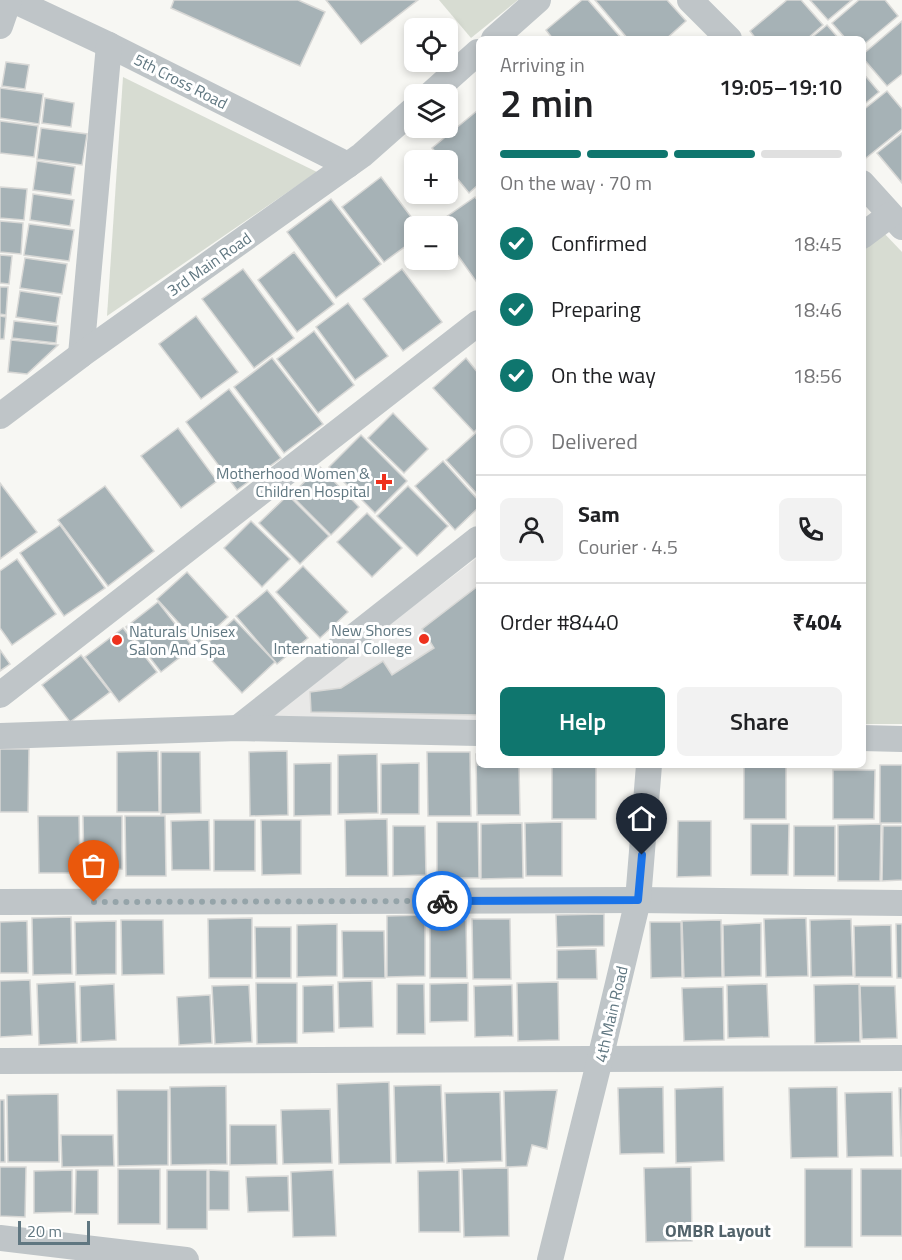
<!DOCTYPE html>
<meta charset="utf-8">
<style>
:root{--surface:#fff;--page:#f2f2f2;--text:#202124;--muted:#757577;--line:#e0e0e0;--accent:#0f766e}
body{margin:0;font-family:"Titillium Web",sans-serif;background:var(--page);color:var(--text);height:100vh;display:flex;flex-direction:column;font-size:22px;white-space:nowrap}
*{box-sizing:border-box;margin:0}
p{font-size:20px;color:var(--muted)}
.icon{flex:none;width:33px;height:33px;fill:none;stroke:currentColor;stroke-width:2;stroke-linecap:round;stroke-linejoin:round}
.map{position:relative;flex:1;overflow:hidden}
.panel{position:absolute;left:476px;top:36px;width:390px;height:732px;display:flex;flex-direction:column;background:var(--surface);border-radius:9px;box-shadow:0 3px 9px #0003}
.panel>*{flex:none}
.buttons{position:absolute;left:404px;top:18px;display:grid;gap:12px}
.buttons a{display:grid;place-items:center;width:54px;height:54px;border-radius:9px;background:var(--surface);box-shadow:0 3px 9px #0003;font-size:30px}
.scale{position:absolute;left:18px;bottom:15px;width:72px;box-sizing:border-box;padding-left:6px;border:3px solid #607781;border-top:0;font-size:16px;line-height:21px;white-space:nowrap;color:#607781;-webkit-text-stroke:4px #fff;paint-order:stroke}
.pin{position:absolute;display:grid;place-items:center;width:51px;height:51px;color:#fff;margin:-62px -26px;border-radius:50% 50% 50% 0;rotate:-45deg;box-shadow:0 0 6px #0007}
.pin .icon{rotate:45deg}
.courier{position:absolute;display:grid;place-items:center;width:60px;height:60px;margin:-30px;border:4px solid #1a73e8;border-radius:50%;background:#fff;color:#222;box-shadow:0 2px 8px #0007}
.overview em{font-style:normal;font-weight:600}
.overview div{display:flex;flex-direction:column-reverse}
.overview{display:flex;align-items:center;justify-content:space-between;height:102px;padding:0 24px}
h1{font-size:39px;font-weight:600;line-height:45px}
.bar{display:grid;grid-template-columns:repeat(4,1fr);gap:9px 6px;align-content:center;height:72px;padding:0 24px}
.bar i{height:8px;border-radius:4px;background:var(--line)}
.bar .active{background:var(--accent)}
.bar p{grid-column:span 4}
.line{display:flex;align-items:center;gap:15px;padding:0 24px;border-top:2px solid var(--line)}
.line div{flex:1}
.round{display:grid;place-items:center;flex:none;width:63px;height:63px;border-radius:9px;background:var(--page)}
ol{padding:0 24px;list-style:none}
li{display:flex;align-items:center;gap:18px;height:66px}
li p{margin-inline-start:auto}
li .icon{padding:6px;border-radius:50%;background:var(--accent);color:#fff;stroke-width:4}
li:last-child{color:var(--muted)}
li i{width:33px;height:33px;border:3px solid var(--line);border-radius:50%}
.button{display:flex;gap:12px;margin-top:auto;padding:12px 24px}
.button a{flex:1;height:69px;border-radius:9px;background:var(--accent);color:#fff;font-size:24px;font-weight:600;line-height:69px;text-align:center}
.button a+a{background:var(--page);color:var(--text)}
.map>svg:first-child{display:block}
.built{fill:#e8e8e7}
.green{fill:#d7dcd2}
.building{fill:#a6b2b6;stroke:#d8d8d6;stroke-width:1.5}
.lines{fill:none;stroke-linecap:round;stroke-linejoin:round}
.minor{stroke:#bfc5c8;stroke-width:26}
.done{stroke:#95a4a9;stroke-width:6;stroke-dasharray:0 10.8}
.route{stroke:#1a73e8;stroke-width:8}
.poi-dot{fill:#ee311d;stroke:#fff;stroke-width:2}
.labels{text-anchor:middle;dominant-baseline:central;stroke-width:6;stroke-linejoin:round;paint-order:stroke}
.street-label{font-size:16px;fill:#607781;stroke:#fff}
.poi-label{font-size:16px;fill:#607781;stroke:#fff;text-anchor:end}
.neighbourhood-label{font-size:18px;font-weight:bold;fill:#52636b;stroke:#fff}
</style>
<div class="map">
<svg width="902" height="1260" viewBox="0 0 902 1260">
<rect width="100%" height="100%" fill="#f7f7f3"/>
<!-- built -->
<polygon class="built" points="478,557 478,723 261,722"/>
<!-- green -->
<g class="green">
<polygon points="439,0 518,0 471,38"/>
<polygon points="123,77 317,172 107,316"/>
<polygon points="882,231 902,252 902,724 863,724 862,246"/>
</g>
<!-- building -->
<g class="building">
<polygon points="174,0 298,0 325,12 300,66 171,8"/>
<polygon points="326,0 418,0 361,44"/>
<polygon points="582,0 588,0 622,39 553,39 546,30"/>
<polygon points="595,0 667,0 686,21 666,39 628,39"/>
<polygon points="787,0 801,0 823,25 807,39 756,39 750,31"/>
<polygon points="810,0 852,0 828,20"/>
<polygon points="859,0 885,0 898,16 862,46 862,39 846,39 832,23"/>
<polygon points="902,21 902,74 887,86 862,57 862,55"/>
<polygon points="827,25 839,39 810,39"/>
<polygon points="6,62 29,65 25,89 2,86"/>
<polygon points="862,72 879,92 862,106"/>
<polygon points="0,88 43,94 39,124 0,118"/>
<polygon points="887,91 902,109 902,129 866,158 862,153 862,111"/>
<polygon points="45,98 74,103 71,127 42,123"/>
<polygon points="478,110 478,185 469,193 447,166 447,160 443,160 432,148"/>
<polygon points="0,121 38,126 34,157 0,153"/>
<polygon points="41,128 87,134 82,165 37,159"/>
<polygon points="902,133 902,183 877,153"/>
<polygon points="37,161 75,167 71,195 33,190"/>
<polygon points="381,177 418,226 414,226 414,240 384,262 342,207"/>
<polygon points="0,187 27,189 24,220 0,218"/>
<polygon points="33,194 74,200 70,226 30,220"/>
<polygon points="475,197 478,201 478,284 447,240 447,226 437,226 436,224"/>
<polygon points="331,199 381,264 336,298 287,232"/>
<polygon points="0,221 23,223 21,254 0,252"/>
<polygon points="29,224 74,230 69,261 24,255"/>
<polygon points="294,252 334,304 297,332 258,280"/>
<polygon points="0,255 12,256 9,284 0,283"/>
<polygon points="25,258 67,264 62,294 20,288"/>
<polygon points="243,269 294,338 254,368 202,299"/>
<polygon points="402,269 442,322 403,351 363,299"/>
<polygon points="0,287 8,287 6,315 0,314"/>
<polygon points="20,291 60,297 56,323 16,317"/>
<polygon points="348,303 388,356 355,380 316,327"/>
<polygon points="0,316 6,317 4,339 0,339"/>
<polygon points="196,316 238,372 201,399 159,344"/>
<polygon points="14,321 58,326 56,343 12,338"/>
<polygon points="314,331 354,385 318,413 277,359"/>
<polygon points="11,340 58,345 27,374 8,372"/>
<polygon points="272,358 323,424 284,453 234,387"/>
<polygon points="466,358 478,373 478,428 474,432 433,388"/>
<polygon points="229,389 281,458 237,490 186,422"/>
<polygon points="393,413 428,449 404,473 368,438"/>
<polygon points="178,428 217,481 181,508 141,456"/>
<polygon points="478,431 478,495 446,460"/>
<polygon points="361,435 407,481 375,513 329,467"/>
<polygon points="443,461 478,500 478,508 455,530 415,486"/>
<polygon points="320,467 359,507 331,535 291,495"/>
<polygon points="0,483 37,532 0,559"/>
<polygon points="105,486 154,551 108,586 58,520"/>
<polygon points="408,486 448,526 417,556 377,516"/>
<polygon points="288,495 329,536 300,564 259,523"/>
<polygon points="367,513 402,548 372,577 337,542"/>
<polygon points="251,521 290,559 262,587 224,548"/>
<polygon points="60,525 105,588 64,616 20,553"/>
<polygon points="17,559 56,614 12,645 0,628 0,571"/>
<polygon points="303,566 348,612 320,638 276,592"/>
<polygon points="187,572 228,617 198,644 157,599"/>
<polygon points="478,586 478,715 311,712 310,692 341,688 383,661 392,675 434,648 422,629"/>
<polygon points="267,590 308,638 277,664 236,616"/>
<polygon points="158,602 193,647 161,672 126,627"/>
<polygon points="234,619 275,662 242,693 201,649"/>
<polygon points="123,628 157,672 119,702 85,657"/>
<polygon points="0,650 10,664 0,671"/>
<polygon points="81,655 110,692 70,722 42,685"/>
<polygon points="0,749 29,749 28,812 0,812"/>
<polygon points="158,751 159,812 117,812 117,752"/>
<polygon points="287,751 288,815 250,816 249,752"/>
<polygon points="161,752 200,752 201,813 161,814"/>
<polygon points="427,752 470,752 471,816 428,816"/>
<polygon points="377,754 378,813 338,814 338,755"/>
<polygon points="476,754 478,754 478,765 519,765 520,815 477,815"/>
<polygon points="331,763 331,815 294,816 294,764"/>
<polygon points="419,763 419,814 381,814 381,764"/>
<rect x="552" y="765" width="44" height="54"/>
<rect x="744" y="765" width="42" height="54"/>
<rect x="880" y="765" width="22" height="58"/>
<polygon points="833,770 875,770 874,819 833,819"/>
<polygon points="38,816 79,816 80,873 39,873"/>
<polygon points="83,816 122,816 122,869 84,870"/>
<polygon points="125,816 165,816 166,876 126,876"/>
<polygon points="387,819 388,876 346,876 345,820"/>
<polygon points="209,820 210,870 172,870 171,821"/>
<rect x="214" y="820" width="41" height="51"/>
<polygon points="261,820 301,820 301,874 262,875"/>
<polygon points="678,821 711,821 711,876 677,877"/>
<polygon points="437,822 478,822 479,878 437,878"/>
<polygon points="562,822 562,876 526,876 525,823"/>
<polygon points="522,823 523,878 481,879 481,824"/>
<polygon points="751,824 789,824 788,875 751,875"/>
<polygon points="881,824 880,881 838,881 838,825"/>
<polygon points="393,826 425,826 426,875 393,876"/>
<rect x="794" y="826" width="41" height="50"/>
<polygon points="883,826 902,826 902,880 882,881"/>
<polygon points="604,914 604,946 557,947 556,915"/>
<polygon points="425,915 425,976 387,977 387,916"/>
<polygon points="71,917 72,974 33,975 32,918"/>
<polygon points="252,918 252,978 209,978 208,919"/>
<polygon points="806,918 808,976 766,977 764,919"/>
<polygon points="472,919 510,919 511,979 473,979"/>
<polygon points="851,919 853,976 811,977 810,920"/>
<polygon points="121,920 163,920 164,974 122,975"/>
<polygon points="466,920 467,978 430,978 430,921"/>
<polygon points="721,920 722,977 684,978 682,921"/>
<polygon points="27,921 28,973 0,973 0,922"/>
<polygon points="116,921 116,974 76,975 75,922"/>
<polygon points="650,922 681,922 682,977 651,978"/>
<polygon points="761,923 761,976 724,977 723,925"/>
<polygon points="337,924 337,976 297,977 297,925"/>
<polygon points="896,924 902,924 902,978 897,978"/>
<polygon points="891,925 892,977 855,977 854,926"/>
<polygon points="255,927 291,927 291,978 256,978"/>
<polygon points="342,931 384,931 385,978 343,978"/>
<polygon points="596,949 597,979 557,979 557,950"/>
<polygon points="30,980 32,1035 0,1037 0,981"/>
<polygon points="372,981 373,1027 339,1028 338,982"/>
<polygon points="75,982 77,1043 39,1045 37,984"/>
<polygon points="558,982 559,1040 518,1041 517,983"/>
<polygon points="256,983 297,983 297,1043 257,1044"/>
<polygon points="468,983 468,1021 430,1022 430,984"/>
<polygon points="114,984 116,1040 81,1042 80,986"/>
<polygon points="397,984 424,984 425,1034 397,1034"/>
<polygon points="767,984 769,1037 728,1038 727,985"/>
<polygon points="859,984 860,1042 815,1043 814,985"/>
<polygon points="249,985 252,1042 215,1044 212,986"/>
<polygon points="333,985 334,1032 303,1033 303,986"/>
<polygon points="512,985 513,1036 475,1037 474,986"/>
<polygon points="860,986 895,986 897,1038 862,1039"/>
<polygon points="723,987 724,1040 684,1041 682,988"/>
<polygon points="210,995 212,1043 179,1045 177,997"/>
<polygon points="389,1082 391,1163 339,1164 337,1084"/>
<polygon points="441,1085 444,1162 396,1163 394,1086"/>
<polygon points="226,1086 227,1164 171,1165 170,1087"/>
<polygon points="663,1087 664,1153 620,1154 618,1088"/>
<polygon points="723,1087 724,1161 676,1163 675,1089"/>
<polygon points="837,1087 838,1157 791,1158 789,1088"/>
<polygon points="899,1088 902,1088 902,1156 901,1156"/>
<polygon points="117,1090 168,1090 168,1165 118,1166"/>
<polygon points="557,1090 547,1149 532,1145 527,1166 506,1167 504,1091"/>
<polygon points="500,1092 502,1161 447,1163 445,1093"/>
<polygon points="892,1092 893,1156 847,1157 845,1093"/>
<polygon points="58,1094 59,1162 8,1162 7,1095"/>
<polygon points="0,1100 4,1100 5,1162 0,1162"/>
<polygon points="330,1109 332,1163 283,1164 281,1110"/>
<polygon points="230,1125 276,1125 277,1164 230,1165"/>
<polygon points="61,1135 113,1135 114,1166 62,1167"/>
<polygon points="0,1167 26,1167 25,1217 0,1216"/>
<polygon points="691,1167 692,1241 646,1242 644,1168"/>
<polygon points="508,1168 509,1236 464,1237 462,1169"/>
<rect x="118" y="1169" width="42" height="55"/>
<rect x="805" y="1169" width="47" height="78"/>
<rect x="861" y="1169" width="41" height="67"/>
<polygon points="72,1170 72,1212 34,1213 34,1171"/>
<polygon points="76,1170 98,1170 98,1214 75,1214"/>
<rect x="167" y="1170" width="40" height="59"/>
<polygon points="209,1170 229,1171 229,1210 209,1210"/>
<polygon points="333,1170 336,1236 293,1237 291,1172"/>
<polygon points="459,1170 460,1232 419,1232 418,1171"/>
<polygon points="288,1176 289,1211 248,1212 246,1177"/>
</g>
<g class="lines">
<!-- minor -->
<g class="minor">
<polyline points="13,0 109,45 348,165"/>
<polyline points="690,0 729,39"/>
<polyline points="0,26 9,0"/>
<polyline points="494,39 538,0"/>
<polyline points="431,94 478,52"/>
<polyline points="862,183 902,227"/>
<polyline points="862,236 890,215"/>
<polyline points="81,355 109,45"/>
<polyline points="0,416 81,355 348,165 362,155 414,109"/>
<polyline points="0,695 478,323"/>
<polyline points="238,728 478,539"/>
<polyline points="0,736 238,728 478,733"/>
<polyline points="862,738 902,739"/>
<polyline points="0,902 638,900 902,903"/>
<polyline points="0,1061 902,1058"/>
<polyline points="0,1238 186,1260"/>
<polyline points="550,1260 600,1059 638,900 649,765"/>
</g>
</g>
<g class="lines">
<!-- done -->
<polyline class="done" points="94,902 442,901"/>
<!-- route -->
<polyline class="route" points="442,901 638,900 642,855"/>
</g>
<!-- markers -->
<g class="poi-dot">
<path d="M381 473h6v6h6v6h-6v6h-6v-6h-6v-6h6z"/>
<circle cx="424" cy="639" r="6"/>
<circle cx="117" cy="640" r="6"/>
</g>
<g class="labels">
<!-- street labels -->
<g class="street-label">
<text transform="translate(181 81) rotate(27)">5th Cross Road</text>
<text transform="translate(209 264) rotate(-35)">3rd Main Road</text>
<text transform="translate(611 1014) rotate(-77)">4th Main Road</text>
</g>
<!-- poi labels -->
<g class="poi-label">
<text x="370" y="473">Motherhood Women &amp;<tspan x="370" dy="18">Children Hospital</tspan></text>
<text x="412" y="630">New Shores<tspan x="412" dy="18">International College</tspan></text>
<text x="129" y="631" text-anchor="start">Naturals Unisex<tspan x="129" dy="18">Salon And Spa</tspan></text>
</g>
<!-- neighbourhood labels -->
<g class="neighbourhood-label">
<text x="718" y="1230">OMBR Layout</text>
</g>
</g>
</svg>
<div class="buttons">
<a><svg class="icon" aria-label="locate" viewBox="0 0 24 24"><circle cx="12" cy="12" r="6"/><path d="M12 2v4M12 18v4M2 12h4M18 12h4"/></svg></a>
<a><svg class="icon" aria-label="layers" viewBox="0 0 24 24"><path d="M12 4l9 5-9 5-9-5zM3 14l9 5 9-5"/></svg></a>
<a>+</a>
<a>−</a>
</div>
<div class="scale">20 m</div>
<div class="pin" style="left:94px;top:902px;background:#ea580c"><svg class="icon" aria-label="bag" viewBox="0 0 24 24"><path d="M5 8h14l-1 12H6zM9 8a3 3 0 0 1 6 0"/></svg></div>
<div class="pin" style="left:642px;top:855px;background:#1f2937"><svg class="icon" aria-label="home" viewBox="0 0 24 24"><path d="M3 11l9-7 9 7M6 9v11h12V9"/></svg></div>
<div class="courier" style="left:442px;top:901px"><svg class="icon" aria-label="bike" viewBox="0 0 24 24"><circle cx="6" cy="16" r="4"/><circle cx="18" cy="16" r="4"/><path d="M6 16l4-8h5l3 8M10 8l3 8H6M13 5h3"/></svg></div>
<section class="panel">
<div class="overview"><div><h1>2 min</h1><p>Arriving in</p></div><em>19:05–19:10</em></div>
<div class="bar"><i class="active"></i><i class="active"></i><i class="active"></i><i></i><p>On the way · 70 m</p></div>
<ol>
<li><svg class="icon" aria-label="check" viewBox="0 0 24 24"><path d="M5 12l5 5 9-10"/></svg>Confirmed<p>18:45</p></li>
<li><svg class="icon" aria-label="check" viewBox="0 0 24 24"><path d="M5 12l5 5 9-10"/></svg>Preparing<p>18:46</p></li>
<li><svg class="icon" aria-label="check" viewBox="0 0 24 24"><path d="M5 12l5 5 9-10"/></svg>On the way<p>18:56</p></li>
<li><i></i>Delivered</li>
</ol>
<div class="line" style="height:108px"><a class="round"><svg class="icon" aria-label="person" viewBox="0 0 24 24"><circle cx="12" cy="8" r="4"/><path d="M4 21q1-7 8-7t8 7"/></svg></a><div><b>Sam</b><p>Courier · 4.5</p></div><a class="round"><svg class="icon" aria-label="phone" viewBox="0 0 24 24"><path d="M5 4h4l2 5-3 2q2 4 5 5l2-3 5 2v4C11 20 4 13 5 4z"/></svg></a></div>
<div class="line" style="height:78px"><div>Order #8440</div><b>₹404</b></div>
<div class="button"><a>Help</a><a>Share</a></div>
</section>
</div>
